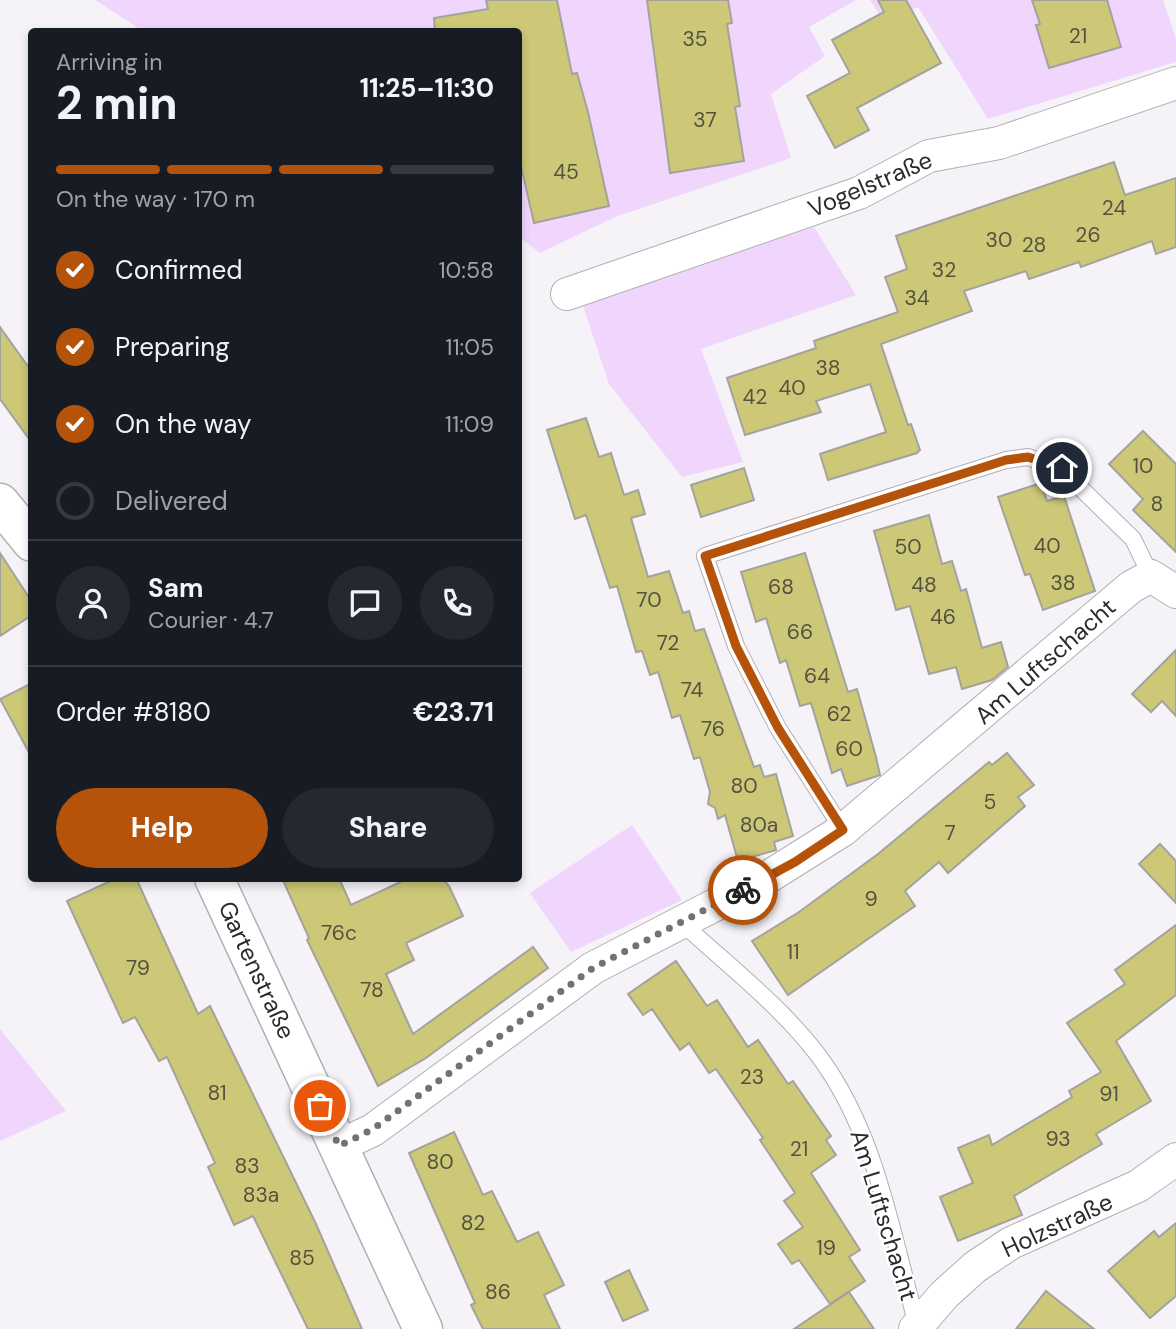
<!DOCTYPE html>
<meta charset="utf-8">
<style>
:root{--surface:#171b24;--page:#242831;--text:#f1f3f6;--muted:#9ea1a6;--line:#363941;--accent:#b45309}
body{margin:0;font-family:"DM Sans",sans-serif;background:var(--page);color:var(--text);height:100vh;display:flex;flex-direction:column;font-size:26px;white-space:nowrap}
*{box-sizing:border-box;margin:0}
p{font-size:23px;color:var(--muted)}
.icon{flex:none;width:38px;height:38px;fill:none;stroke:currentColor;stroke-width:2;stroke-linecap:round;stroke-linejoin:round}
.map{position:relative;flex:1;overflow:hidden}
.side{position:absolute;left:28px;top:28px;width:494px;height:854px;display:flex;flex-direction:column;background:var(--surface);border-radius:7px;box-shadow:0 4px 10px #0003}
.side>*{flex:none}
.pin{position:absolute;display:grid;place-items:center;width:60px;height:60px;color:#fff;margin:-30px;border:4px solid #fff;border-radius:50%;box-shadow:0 2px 7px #0007}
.courier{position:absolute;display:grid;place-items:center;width:70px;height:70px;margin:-35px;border:5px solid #b45309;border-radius:50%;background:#fff;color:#222;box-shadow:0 2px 9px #0007}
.summary em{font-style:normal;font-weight:700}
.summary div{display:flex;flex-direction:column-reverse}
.summary{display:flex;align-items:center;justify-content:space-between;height:119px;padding:0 28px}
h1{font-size:46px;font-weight:700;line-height:52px}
.bar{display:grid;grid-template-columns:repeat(4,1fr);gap:10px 7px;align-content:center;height:84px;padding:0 28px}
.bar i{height:9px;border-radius:5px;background:var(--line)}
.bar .on{background:var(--accent)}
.bar p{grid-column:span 4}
.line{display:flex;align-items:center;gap:18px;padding:0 28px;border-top:2px solid var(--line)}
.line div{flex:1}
.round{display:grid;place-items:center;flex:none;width:74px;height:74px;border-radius:37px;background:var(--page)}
ol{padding:0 28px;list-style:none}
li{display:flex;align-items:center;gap:21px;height:77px}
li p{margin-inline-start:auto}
li .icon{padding:7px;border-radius:50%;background:var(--accent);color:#fff;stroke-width:4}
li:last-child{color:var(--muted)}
li i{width:38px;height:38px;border:4px solid var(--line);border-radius:50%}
.action{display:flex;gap:14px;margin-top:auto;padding:14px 28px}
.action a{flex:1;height:80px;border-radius:42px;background:var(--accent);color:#fff;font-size:28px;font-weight:700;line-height:80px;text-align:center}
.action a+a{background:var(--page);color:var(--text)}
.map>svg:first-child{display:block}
.green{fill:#f0d6fd}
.building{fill:#ccc877;stroke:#a3a39d;stroke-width:2}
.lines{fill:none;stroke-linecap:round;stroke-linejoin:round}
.lane-casing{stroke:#b2afb4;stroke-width:18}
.street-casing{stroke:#b2afb4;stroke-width:34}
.secondary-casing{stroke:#b2afb4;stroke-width:41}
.lane{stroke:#fff;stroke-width:16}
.street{stroke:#fff;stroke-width:32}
.secondary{stroke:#fff;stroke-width:38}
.done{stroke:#737173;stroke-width:7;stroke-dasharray:0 12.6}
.route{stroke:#b45309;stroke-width:9}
.labels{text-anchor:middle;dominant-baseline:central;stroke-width:5;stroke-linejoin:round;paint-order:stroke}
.number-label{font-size:21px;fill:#54523f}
.street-label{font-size:24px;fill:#2c2b2c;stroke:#fff}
</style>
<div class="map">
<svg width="1176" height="1329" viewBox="0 0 1176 1329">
<rect width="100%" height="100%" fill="#f6f3f8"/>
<!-- green -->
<g class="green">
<polygon points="95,0 856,0 809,27 825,56 771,94 791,158 615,217 540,253 518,236 518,32 143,31"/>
<polygon points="870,0 1163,0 1176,38 1176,62 988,119 918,7 885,23"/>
<polygon points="814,227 856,295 701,349 743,462 682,477 609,384 580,297"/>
<polygon points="632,825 682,900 571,952 530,893"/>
<polygon points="0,1029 66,1111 0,1141"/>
</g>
<!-- building -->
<g class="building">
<polygon points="486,0 557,0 572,74 577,73 588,112 609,206 534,223 521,166 518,167 518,32 435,32 434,18 488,9"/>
<polygon points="647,0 728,0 732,23 727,24 740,106 735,107 744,161 670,173"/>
<polygon points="878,0 906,0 941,63 857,108 869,130 835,148 807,96 850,73 832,40 884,12"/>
<polygon points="1032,0 1107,0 1121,47 1049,68 1036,25 1040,24"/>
<polygon points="1114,162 1125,195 1176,178 1176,247 1156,254 1152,241 1081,267 1079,262 1029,279 1026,271 964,291 972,311 881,344 908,425 911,424 920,450 917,453 828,480 820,454 886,432 870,384 816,401 821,412 745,435 727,378 816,348 814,341 898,312 885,277 907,269 896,236"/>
<polygon points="0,327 32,372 32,443 0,399"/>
<polygon points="586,418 599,457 611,453 624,495 638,490 645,514 631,518 648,577 669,571 683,613 689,611 695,631 704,629 754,767 760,765 764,777 776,774 793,836 774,842 776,850 738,861 725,815 718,819 715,808 708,804 710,792 700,757 694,759 680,715 672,718 658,672 650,675 642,651 636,652 617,586 610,588 586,515 575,519 547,430"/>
<polygon points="1143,431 1176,464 1176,552 1133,510 1143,499 1109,464"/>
<polygon points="744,468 754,500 701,517 691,485"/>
<polygon points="1041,483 1047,501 1064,496 1095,591 1043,610 1030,574 1025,575 998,497"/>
<polygon points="929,515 942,564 952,561 961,591 966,589 982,648 1001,642 1008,667 992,680 962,689 956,667 929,674 910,606 896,610 874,531"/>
<polygon points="0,553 32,602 32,615 0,636"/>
<polygon points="805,553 848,692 857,689 876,757 880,775 847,786 841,769 832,773 811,703 800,706 786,660 780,663 766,618 756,622 741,572"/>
<polygon points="1176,650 1176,716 1162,701 1151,712 1132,694"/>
<polygon points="32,683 32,758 0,699"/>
<polygon points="1007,753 1034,785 1018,797 1025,806 948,873 939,862 905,891 915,906 788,995 752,941 799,912 878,854 989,762 992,765"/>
<polygon points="1160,844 1176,861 1176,903 1139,864"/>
<polygon points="117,878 136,878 198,1014 210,1006 316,1224 362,1329 308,1329 253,1216 234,1225 208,1167 215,1163 167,1057 159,1061 135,1017 123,1023 67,901"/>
<polygon points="282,878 339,878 351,905 409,878 442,878 449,886 463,916 406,943 414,960 386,974 413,1034 533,947 548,968 426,1058 378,1086 307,940 309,938"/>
<polygon points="1176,925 1176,995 1116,1041 1151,1101 1096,1134 1102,1144 1014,1196 1022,1215 958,1241 940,1197 973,1183 958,1148 989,1135 992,1145 1072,1097 1069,1091 1101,1072 1067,1023 1125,984 1115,970"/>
<polygon points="676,961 707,1006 717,1000 748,1047 758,1040 788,1084 793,1081 831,1136 826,1140 836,1155 811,1173 860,1250 849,1257 865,1281 830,1304 799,1260 792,1264 778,1244 803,1227 784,1201 795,1193 760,1140 763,1138 716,1069 709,1073 689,1043 680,1050 652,1009 643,1015 628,994"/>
<polygon points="454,1132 483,1195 492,1191 517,1242 538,1232 564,1285 544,1295 560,1329 483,1329 471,1305 475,1303 409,1153"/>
<polygon points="1176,1223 1176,1296 1150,1318 1108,1271 1154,1231 1159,1237"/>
<polygon points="629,1270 648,1310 623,1321 605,1282"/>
<polygon points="1046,1291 1094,1329 1016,1329"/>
<polygon points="849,1292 874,1329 794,1329"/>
</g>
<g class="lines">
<!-- lane casing -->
<g class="lane-casing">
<g id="lane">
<polyline points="843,830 778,728 736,646 705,556 1006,460 1028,457 1061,469 1133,539 1151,576"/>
<path d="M680 921C726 964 780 1005 818 1055 876 1132 892 1234 917 1325"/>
</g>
</g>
<!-- street casing -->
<g class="street-casing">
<g id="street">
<polyline points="567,294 859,193 929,156 999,143 1176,83"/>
<polyline points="339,1146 373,1130 593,968 765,879 843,830 1131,587 1151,576 1176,592"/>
<polyline points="915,1329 944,1295 975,1267 1011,1243 1138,1186 1176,1159"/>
</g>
</g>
<!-- secondary casing -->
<g class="secondary-casing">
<g id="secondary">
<polyline points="0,503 32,542"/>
<polyline points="214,878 423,1329"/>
</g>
</g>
<!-- lane -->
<use href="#lane" class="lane"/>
<!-- street -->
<use href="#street" class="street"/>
<!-- secondary -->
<use href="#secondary" class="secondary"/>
</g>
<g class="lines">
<!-- done -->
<polyline class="done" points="320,1106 339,1146 373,1129 593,968 743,890"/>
<!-- route -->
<polyline class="route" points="743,890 795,862 843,830 778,728 736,646 705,556 1006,460 1028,457 1062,468"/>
</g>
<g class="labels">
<!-- number labels -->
<g class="number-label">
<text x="1078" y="36">21</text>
<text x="695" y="39">35</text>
<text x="705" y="120">37</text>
<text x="566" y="172">45</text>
<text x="1114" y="208">24</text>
<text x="1088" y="235">26</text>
<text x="999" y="240">30</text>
<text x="1034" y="245">28</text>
<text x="944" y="270">32</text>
<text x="917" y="298">34</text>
<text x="828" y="368">38</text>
<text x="792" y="388">40</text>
<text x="755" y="397">42</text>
<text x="1143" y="466">10</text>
<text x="1157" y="504">8</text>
<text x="1047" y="546">40</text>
<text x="908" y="547">50</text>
<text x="1063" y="583">38</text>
<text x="924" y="585">48</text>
<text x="781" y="587">68</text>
<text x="649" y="600">70</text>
<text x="943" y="617">46</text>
<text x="800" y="632">66</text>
<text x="668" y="643">72</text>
<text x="817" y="676">64</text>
<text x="692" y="690">74</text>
<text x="839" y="714">62</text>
<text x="713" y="729">76</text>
<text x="849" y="749">60</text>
<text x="744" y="786">80</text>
<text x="990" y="802">5</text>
<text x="759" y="825">80a</text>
<text x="950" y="833">7</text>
<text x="871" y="899">9</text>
<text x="339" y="933">76c</text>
<text x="793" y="952">11</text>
<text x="138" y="968">79</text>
<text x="372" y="990">78</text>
<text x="752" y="1077">23</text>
<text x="217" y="1093">81</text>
<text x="1109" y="1094">91</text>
<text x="1058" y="1139">93</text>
<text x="799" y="1149">21</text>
<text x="440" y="1162">80</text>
<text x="247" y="1166">83</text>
<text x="261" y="1195">83a</text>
<text x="473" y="1223">82</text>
<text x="826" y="1248">19</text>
<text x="302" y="1258">85</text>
<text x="498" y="1292">86</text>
</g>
<!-- street labels -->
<g class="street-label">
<text transform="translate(870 184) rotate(-23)">Vogelstraße</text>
<text transform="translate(1045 661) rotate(-41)">Am Luftschacht</text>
<text transform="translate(257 970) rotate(65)">Gartenstraße</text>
<text transform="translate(884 1215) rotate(73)">Am Luftschacht</text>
<text transform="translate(1057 1225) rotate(-25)">Holzstraße</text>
</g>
</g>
</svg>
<div class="pin" style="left:320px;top:1106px;background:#ea580c"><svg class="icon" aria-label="bag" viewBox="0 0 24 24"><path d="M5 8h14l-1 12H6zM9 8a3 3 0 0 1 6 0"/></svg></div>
<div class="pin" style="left:1062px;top:468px;background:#1f2937"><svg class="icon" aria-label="home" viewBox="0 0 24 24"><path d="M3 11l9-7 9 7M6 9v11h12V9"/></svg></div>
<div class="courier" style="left:743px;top:890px"><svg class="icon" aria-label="bike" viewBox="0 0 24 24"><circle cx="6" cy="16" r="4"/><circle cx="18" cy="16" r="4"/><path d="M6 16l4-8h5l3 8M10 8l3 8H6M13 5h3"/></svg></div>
<section class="side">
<div class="summary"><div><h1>2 min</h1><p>Arriving in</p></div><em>11:25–11:30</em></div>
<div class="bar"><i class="on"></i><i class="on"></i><i class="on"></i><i></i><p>On the way · 170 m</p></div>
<ol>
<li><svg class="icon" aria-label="check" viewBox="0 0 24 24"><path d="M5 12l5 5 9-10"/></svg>Confirmed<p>10:58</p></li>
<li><svg class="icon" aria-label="check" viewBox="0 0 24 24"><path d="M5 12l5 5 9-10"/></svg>Preparing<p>11:05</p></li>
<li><svg class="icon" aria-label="check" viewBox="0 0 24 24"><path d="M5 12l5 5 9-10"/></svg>On the way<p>11:09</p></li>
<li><i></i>Delivered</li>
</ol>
<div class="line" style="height:126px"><a class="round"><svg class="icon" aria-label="person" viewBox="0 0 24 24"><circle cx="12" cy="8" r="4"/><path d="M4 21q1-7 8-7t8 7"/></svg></a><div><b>Sam</b><p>Courier · 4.7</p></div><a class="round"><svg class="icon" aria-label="chat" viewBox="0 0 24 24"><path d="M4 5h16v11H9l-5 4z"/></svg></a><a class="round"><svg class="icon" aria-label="phone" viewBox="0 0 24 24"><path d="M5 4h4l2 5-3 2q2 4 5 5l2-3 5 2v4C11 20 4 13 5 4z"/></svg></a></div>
<div class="line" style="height:91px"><div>Order #8180</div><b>€23.71</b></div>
<div class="action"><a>Help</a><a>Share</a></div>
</section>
</div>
